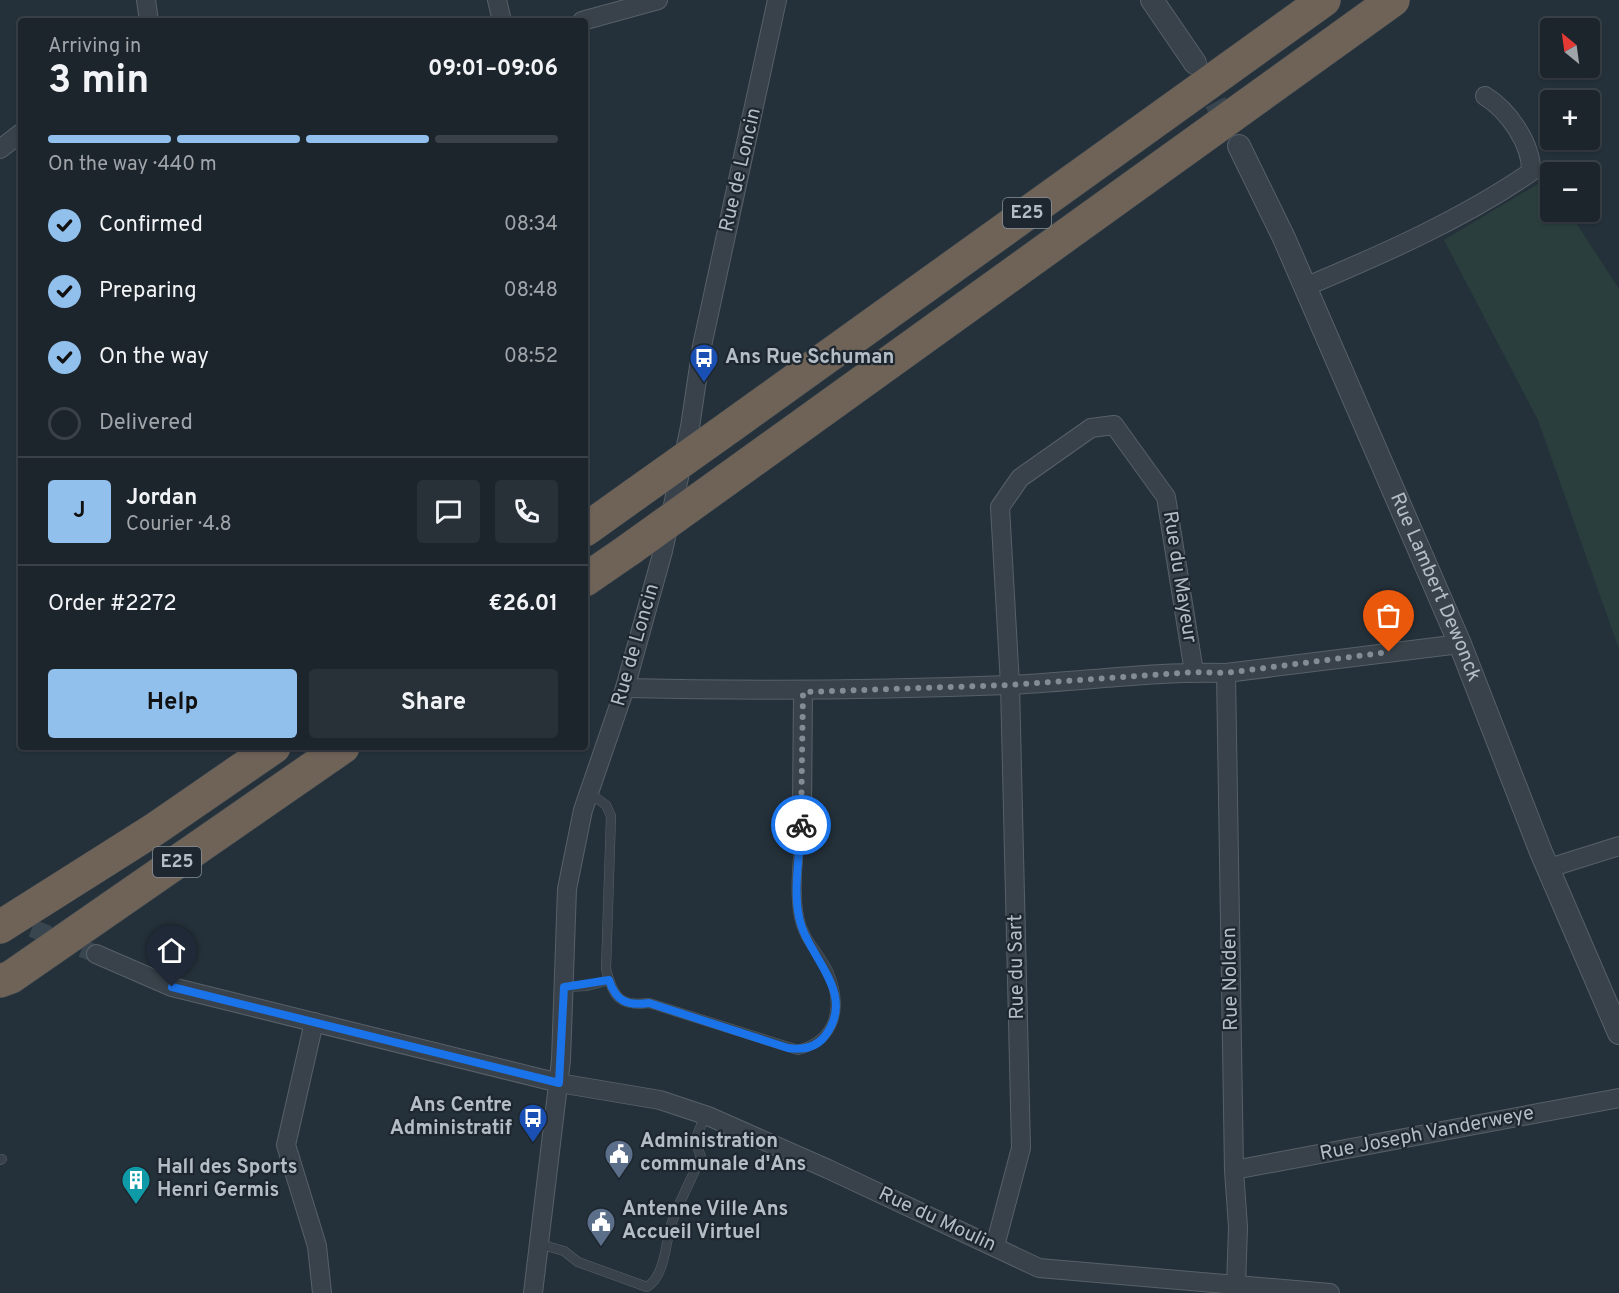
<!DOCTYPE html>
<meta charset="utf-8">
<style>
:root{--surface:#1c252c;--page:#293138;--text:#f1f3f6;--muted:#a0a5a9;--line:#3a4248;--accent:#92c0ed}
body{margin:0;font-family:Overpass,sans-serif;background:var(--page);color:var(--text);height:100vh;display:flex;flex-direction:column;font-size:22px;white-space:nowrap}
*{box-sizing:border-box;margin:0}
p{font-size:20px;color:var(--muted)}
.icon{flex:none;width:33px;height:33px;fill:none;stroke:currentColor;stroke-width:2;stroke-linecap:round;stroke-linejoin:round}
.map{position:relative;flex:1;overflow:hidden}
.side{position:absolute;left:18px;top:18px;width:570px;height:732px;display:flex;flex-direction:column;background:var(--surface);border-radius:6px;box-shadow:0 2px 4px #0004,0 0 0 2px var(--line)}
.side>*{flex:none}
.needle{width:39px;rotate:331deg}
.buttons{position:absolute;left:1540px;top:18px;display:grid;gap:12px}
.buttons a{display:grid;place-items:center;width:60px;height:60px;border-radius:6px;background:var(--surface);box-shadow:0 2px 4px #0004,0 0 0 2px var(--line);font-size:30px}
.pin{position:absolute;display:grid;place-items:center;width:51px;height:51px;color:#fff;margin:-62px -26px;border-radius:50% 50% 50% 0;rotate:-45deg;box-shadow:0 0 6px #0007}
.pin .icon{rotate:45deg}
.courier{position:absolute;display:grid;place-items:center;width:60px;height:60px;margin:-30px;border:4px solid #1a73e8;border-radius:50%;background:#fff;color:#222;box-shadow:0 2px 8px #0007}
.head em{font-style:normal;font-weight:700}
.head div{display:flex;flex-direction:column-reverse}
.head{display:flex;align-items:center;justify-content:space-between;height:102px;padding:0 30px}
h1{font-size:39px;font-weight:700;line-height:45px}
.bar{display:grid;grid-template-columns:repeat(4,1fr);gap:9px 6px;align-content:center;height:72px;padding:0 30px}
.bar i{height:8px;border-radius:4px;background:var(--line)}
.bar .active{background:var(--accent)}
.bar p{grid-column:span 4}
.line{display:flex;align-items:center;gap:15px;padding:0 30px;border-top:2px solid var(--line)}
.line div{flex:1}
.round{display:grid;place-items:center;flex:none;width:63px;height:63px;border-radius:6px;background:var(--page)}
ol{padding:0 30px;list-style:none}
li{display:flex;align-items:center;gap:18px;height:66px}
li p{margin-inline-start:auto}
li .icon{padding:6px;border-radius:50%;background:var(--accent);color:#111;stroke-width:4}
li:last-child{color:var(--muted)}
li i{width:33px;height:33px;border:3px solid var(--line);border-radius:50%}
.cta{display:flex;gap:12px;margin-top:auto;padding:12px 30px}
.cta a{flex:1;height:69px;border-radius:6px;background:var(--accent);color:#111;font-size:24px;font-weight:700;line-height:69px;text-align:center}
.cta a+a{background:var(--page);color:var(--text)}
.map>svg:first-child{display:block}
.green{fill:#2a3f3d}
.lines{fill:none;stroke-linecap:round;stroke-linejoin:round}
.minor-tunnel{stroke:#3a464f;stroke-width:18;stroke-dasharray:18 9;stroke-linecap:butt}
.tertiary-tunnel{stroke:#3a464f;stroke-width:22;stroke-dasharray:22 11;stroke-linecap:butt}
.service-casing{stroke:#576068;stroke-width:10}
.minor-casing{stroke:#576068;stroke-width:20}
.tertiary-casing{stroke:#576068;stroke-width:24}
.motorway-casing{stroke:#444d55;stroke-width:34}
.service{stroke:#39424a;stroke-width:9}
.minor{stroke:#39424a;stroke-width:18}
.tertiary{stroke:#39424a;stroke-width:22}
.motorway{stroke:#6f6357;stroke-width:33}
.motorway-bridge-casing{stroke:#444d55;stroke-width:34;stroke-linecap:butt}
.motorway-bridge{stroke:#6f6357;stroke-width:33}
.done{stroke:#828c95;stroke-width:6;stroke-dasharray:0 10.8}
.route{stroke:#1a73e8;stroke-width:8}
.labels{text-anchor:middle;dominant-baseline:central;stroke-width:4.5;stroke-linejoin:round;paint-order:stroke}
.shield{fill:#1e272f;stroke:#879099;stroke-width:1.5}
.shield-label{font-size:18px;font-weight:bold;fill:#b4bdc6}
.street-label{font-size:20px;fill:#b4bdc6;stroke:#1e272f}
.poi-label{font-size:20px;font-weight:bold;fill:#b4bdc6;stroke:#1e272f;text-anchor:start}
</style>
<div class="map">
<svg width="1619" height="1293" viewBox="0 0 1619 1293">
<rect width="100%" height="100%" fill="#25313a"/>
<!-- green -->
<polygon class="green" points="1548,178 1551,183 1551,212 1569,212 1619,289 1619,649 1538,420 1444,240"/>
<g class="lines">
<!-- minor-tunnel -->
<polyline class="minor-tunnel" points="7,918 96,954"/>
<!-- tertiary-tunnel -->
<polyline class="tertiary-tunnel" points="1200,73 1232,134"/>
<!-- service casing -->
<g class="service-casing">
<g id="service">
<path d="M589 793 606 805 611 816 606 969C613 997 620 1007 649 1003L798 1050C836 1040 843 1008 829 973 820 953 803 940 799 917 793 886 800 843 802 811"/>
<polyline points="564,987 587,986 609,980"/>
<polyline points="0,1160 2,1159"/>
<path d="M539 1244 564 1251 578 1262 647 1287C666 1275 665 1242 672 1222 680 1200 692 1178 701 1157L695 1140 705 1116"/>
</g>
</g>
<!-- minor casing -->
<g class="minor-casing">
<g id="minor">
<polyline points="146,0 149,21"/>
<polyline points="497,0 502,21"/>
<polyline points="582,21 658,0"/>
<polyline points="0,149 21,133"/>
<path d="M1305 287C1383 254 1461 220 1531 172 1532 144 1508 110 1485 96"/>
<polyline points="1226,673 1234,1170 1238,1227 1236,1286"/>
<path d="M625 688C753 691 880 690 1008 685 1080 682 1153 671 1226 673L1460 644"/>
<polyline points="802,811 803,691"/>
<polyline points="1549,868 1619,846"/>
<polyline points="96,954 172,987 559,1083 660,1100 708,1116 828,1169 1039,1268 1330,1293"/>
<polyline points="314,1022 286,1145 317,1246 322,1293"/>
<polyline points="1234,1170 1619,1098"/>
<polyline points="995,1246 1021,1148 1010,685 1000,507 1020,478 1091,428 1114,425 1166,497 1194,672"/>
<polyline points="533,1293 561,1060 567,889 583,810 625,688 663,551 690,427 702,346 777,0"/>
</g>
</g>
<!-- tertiary casing -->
<g class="tertiary-casing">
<g id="tertiary">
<polyline points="1152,0 1195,63"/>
<path id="s1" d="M1239 146 1284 238 1460 644 1541 852 1619 1033"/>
</g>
</g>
<!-- motorway casing -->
<g class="motorway-casing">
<g id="motorway">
<polyline points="731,426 1324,0"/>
<polyline points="726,480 1393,0"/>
<polyline points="585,530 634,495"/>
<polyline points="585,580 630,549"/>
<polyline points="0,927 155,829 274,747"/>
<polyline points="0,981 11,977 343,747"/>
</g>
</g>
<!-- service -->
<use href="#service" class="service"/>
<!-- minor -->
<use href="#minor" class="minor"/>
<!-- tertiary -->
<use href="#tertiary" class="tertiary"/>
<!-- motorway -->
<use href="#motorway" class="motorway"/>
<!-- motorway-bridge casing -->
<g class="motorway-bridge-casing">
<g id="motorway-bridge">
<polyline points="634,495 731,426"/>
<polyline points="630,549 726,480"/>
</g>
</g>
<!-- motorway-bridge -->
<use href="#motorway-bridge" class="motorway-bridge"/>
</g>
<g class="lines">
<!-- done -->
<polyline class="done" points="801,825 803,692 1010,685 1194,672 1226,673 1389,652"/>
<!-- route -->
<path class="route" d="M172 987 559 1083 564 987 609 980C616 1002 628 1006 649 1003L788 1048C802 1050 816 1048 825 1036 858 992 807 958 799 917 793 888 800 854 801 825"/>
</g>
<!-- icons -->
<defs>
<g id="bus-pin" transform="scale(1.5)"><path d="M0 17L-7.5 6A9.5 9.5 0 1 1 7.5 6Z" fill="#1a4fb4" stroke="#1e272f"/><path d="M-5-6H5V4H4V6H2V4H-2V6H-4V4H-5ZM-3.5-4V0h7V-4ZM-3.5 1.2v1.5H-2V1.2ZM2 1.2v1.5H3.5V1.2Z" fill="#fff"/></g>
<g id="civic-pin" transform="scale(1.5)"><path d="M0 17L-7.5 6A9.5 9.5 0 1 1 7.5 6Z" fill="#5c6f8a" stroke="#1e272f"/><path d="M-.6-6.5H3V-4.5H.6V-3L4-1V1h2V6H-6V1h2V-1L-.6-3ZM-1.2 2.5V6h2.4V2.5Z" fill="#fff"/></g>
<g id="building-pin" transform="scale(1.5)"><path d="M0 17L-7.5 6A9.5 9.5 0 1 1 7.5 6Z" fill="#0f9aa8" stroke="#1e272f"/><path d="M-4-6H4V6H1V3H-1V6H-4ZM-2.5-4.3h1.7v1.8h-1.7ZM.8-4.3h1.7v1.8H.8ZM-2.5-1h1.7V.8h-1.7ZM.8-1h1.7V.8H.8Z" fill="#fff"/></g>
</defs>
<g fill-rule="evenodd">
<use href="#bus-pin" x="704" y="358"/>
<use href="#bus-pin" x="533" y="1118"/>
<use href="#civic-pin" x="619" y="1154"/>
<use href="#building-pin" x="136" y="1180"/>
<use href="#civic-pin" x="601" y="1222"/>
</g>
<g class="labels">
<!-- shield labels -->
<g class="shield">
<rect x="1003" y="198" width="48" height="30" rx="4.5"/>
<rect x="153" y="847" width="48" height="30" rx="4.5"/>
</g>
<g class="shield-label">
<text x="1027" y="213">E25</text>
<text x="177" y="862">E25</text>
</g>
<!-- street labels -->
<g class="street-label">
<text transform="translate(741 170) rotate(-77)">Rue de Loncin</text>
<text transform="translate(1179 577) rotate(81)">Rue du Mayeur</text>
<text stroke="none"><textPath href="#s1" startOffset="483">Rue Lambert Dewonck</textPath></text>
<text transform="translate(636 645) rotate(-74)">Rue de Loncin</text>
<text transform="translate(1017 967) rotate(-91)">Rue du Sart</text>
<text transform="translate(1231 979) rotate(-91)">Rue Nolden</text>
<text transform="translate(1427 1134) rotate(-11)">Rue Joseph Vanderweye</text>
<text transform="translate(937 1220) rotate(25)">Rue du Moulin</text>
</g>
<!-- poi labels -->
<g class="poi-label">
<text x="725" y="358">Ans Rue Schuman</text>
<text x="512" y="1106" text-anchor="end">Ans Centre<tspan x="512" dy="23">Administratif</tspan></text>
<text x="640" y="1142">Administration<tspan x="640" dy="23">communale d'Ans</tspan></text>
<text x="157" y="1168">Hall des Sports<tspan x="157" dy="23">Henri Germis</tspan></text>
<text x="622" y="1210">Antenne Ville Ans<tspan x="622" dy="23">Accueil Virtuel</tspan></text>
</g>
</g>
</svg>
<div class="buttons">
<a><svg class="needle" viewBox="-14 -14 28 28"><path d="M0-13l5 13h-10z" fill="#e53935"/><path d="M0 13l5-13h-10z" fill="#a0a5a9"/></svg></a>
<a>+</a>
<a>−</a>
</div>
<div class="pin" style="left:1389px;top:652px;background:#ea580c"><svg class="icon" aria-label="bag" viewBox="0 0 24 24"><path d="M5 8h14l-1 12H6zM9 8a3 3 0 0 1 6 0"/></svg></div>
<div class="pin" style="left:172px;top:987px;background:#1f2937"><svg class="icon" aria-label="home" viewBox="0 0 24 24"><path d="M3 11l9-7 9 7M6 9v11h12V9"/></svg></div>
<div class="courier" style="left:801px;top:825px"><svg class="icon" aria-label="bike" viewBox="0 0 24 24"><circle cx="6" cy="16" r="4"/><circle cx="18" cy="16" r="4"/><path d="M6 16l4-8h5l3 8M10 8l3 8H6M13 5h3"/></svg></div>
<section class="side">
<div class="head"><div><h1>3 min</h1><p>Arriving in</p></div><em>09:01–09:06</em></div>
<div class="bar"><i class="active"></i><i class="active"></i><i class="active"></i><i></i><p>On the way · 440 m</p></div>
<ol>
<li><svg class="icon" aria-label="check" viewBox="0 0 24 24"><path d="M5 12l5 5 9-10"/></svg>Confirmed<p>08:34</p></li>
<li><svg class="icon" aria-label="check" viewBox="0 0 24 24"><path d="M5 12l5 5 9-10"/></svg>Preparing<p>08:48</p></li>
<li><svg class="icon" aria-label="check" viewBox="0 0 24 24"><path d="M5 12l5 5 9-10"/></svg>On the way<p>08:52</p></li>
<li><i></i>Delivered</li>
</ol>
<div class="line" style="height:108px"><b class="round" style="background:var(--accent);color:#111">J</b><div><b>Jordan</b><p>Courier · 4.8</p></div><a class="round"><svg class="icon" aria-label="chat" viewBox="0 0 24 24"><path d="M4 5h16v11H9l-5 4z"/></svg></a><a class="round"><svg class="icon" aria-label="phone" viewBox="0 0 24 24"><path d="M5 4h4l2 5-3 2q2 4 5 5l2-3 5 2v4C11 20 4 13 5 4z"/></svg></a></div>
<div class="line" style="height:78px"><div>Order #2272</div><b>€26.01</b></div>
<div class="cta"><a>Help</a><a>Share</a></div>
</section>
</div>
